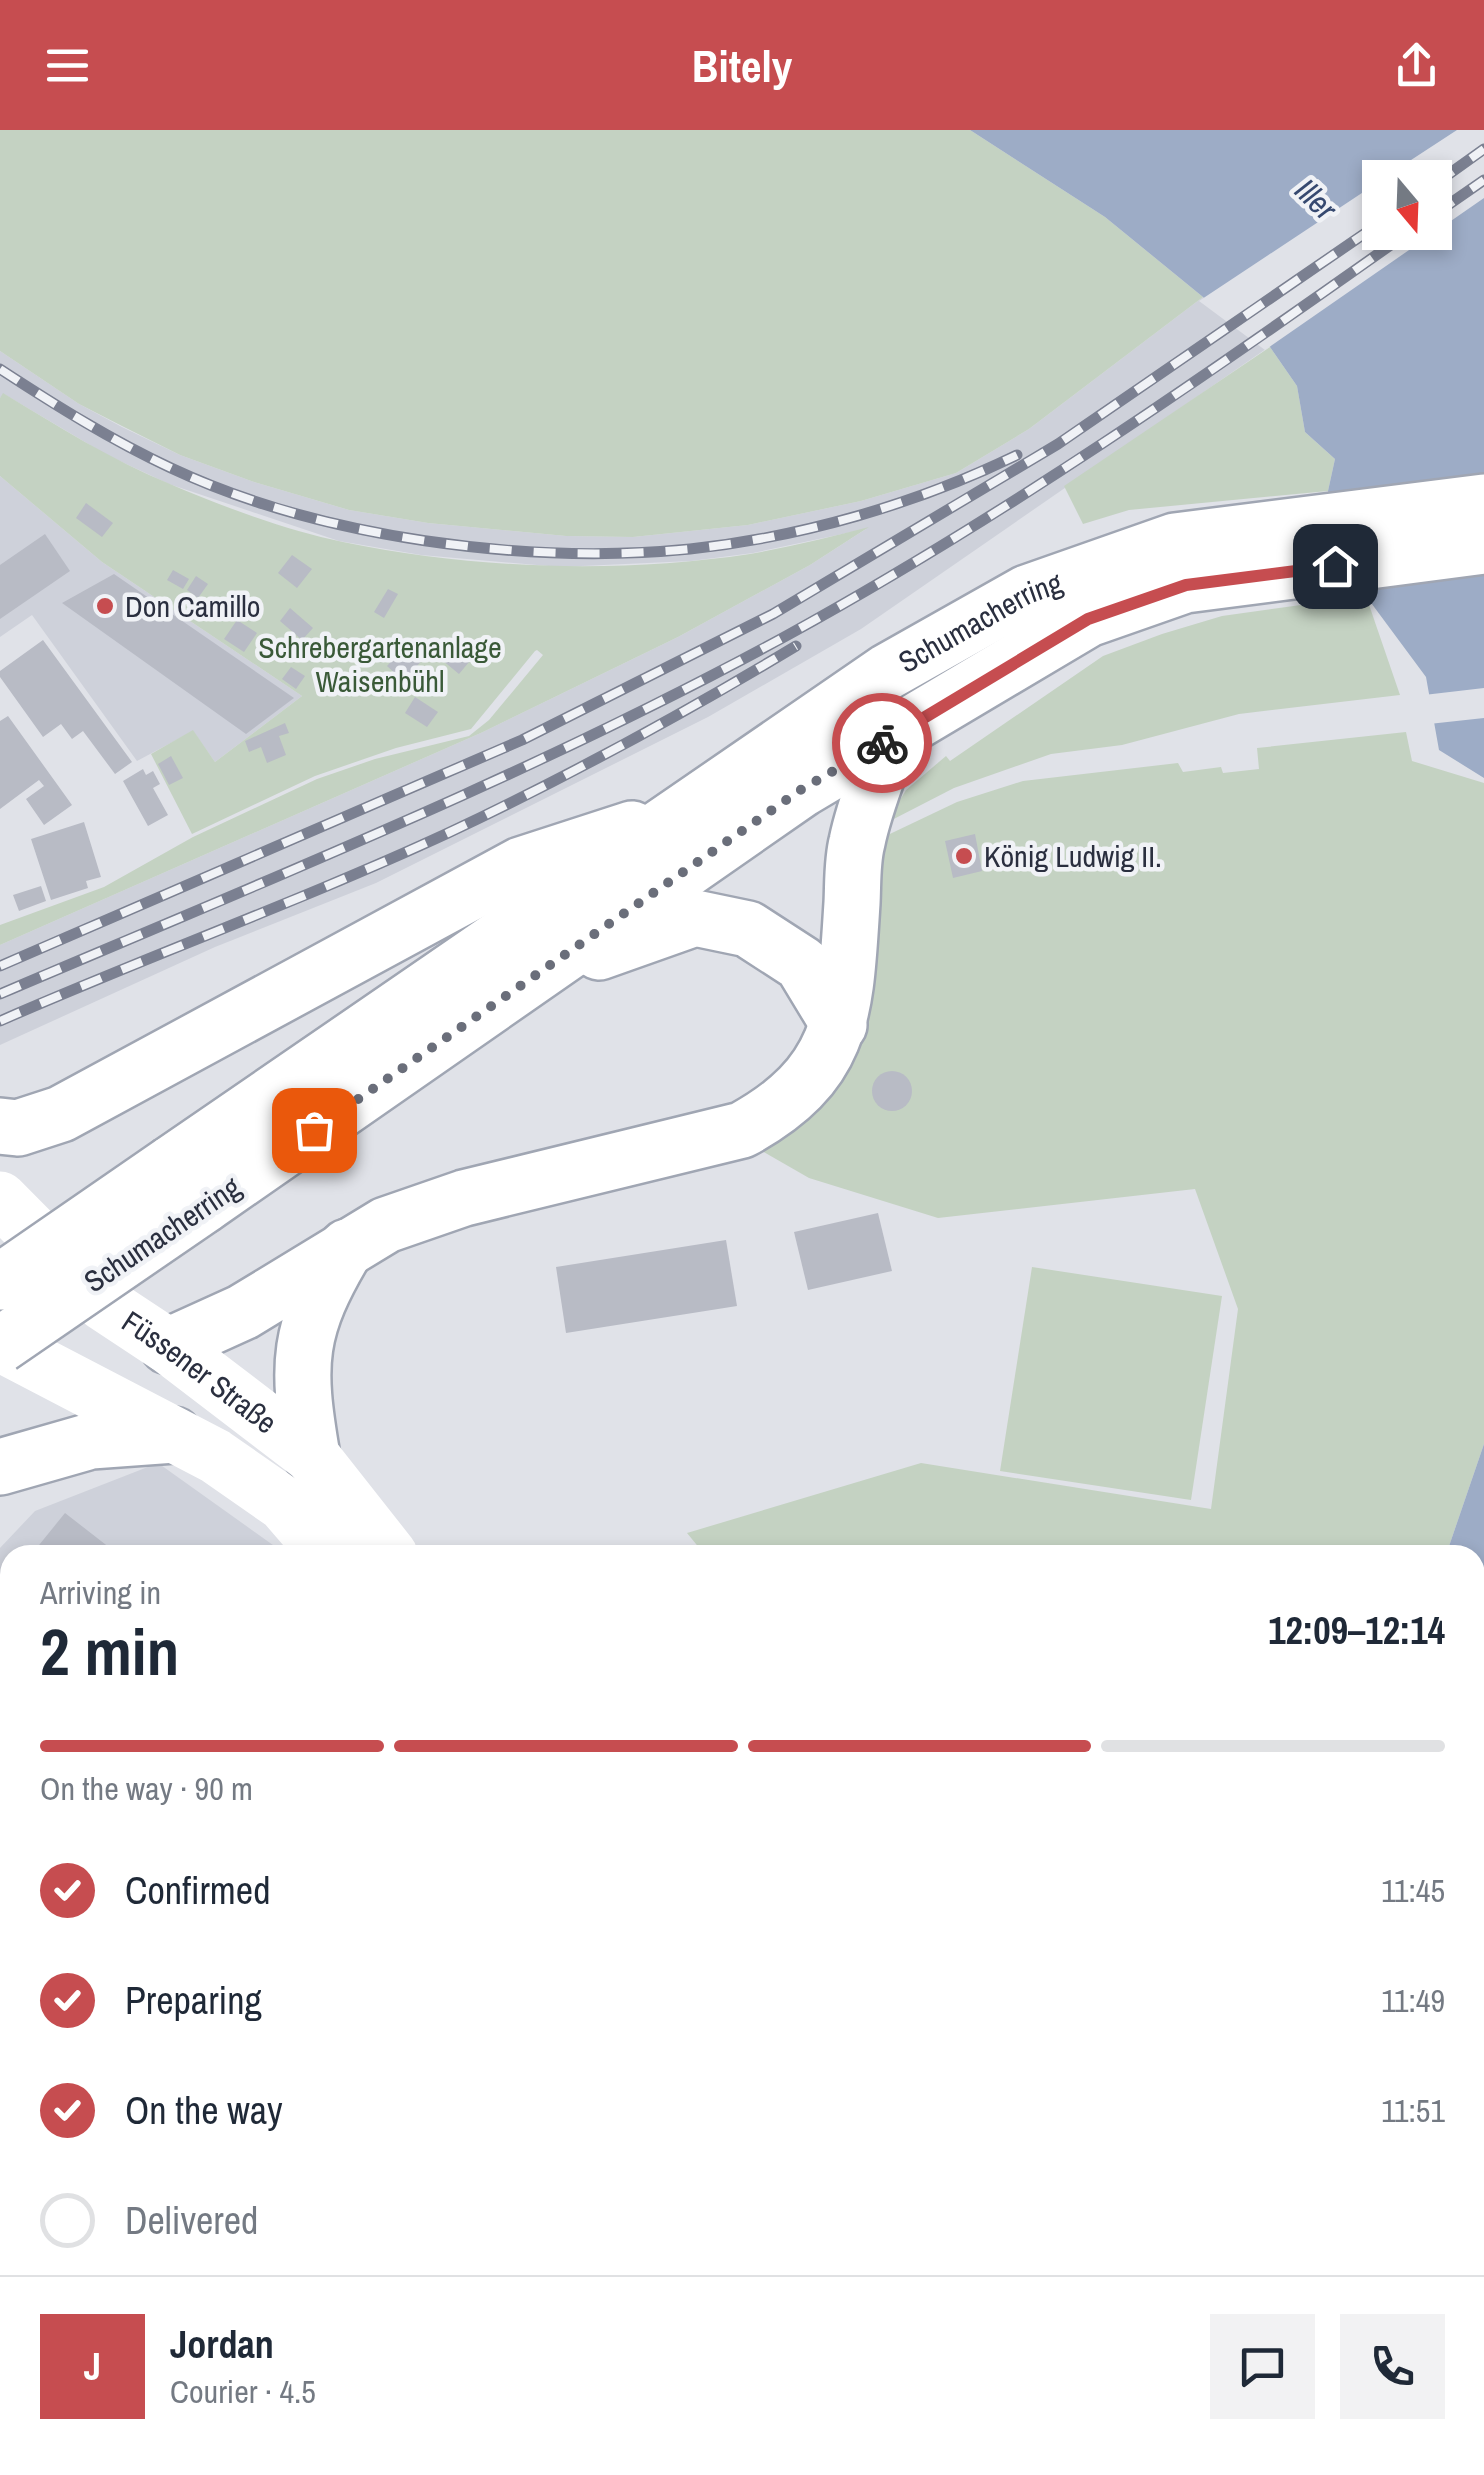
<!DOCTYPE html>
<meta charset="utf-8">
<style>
:root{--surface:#fff;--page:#f2f2f3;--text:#1f2937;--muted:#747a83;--line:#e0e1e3;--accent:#c64d50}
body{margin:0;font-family:"Archivo Narrow",sans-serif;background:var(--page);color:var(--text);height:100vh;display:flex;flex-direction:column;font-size:38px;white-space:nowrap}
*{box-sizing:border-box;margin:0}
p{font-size:32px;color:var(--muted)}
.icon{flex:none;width:55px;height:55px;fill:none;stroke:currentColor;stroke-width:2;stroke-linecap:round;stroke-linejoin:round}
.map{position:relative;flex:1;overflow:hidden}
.sheet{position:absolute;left:0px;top:1415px;width:1485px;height:930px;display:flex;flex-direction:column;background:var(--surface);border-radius:30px 30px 0 0;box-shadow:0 5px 15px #0003}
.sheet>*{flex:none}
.needle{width:65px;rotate:161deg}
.tools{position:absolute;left:1362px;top:30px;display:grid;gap:20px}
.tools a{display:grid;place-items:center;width:90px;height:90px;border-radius:0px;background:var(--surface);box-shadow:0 5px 15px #0003;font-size:50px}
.pin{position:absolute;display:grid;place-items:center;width:85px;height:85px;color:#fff;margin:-42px;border-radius:20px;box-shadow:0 5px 15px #0006}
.courier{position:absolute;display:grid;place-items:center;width:100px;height:100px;margin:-50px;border:8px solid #c64d50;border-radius:50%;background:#fff;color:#222;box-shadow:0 2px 12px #0007}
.overview em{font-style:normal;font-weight:700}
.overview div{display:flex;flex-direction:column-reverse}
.overview{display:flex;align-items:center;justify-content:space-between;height:170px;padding:0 40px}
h1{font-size:65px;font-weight:700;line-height:75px}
.bar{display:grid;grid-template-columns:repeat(4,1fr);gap:15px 10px;align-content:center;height:120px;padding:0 40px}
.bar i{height:12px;border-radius:8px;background:var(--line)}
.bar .current{background:var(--accent)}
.bar p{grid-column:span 4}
.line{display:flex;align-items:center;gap:25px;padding:0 40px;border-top:2px solid var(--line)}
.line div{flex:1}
.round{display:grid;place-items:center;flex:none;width:105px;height:105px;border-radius:0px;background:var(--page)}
ol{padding:0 40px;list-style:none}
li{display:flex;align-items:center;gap:30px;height:110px}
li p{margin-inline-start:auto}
li .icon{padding:10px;border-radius:50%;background:var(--accent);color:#fff;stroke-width:4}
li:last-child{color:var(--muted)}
li i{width:55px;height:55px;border:5px solid var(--line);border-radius:50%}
header{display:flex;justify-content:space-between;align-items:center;height:130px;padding:0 40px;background:var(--accent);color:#fff;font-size:45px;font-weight:700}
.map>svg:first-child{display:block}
.built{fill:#ced1da}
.green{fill:#c4d2c2}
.water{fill:#9dacc6;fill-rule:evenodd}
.pier{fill:#e0e2e8}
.building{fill:#b8bbc5}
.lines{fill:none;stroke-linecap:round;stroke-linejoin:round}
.street-casing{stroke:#a6a9b2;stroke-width:50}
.primary-casing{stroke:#a0a6b3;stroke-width:60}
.street{stroke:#f3f4f7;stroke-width:45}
.secondary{stroke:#fff;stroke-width:55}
.primary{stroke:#fff;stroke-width:55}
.rail-casing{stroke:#7b8091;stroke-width:11}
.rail{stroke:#f0f2f6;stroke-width:8;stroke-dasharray:22;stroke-linecap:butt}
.primary-bridge-casing{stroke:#a0a6b3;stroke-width:60;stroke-linecap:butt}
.primary-bridge{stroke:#fff;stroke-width:55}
.done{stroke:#6a6e7a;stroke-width:10;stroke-dasharray:0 18}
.route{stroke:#c64d50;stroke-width:12}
.poi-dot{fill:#c64d50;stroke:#f0f2f6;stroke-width:4}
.labels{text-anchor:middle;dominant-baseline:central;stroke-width:9;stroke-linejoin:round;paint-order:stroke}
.poi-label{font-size:30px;fill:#2a2f3f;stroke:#f0f2f6;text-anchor:start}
.street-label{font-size:30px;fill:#2a2f3f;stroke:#f0f2f6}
.park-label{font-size:30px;fill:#3a5a38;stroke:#f0f2f6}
.water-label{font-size:32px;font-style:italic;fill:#364970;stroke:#f0f2f6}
</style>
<header><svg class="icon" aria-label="menu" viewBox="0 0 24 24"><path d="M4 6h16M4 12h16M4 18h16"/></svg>Bitely<svg class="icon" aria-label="share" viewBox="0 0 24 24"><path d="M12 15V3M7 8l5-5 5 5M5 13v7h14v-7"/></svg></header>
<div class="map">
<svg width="1484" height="2345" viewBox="0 0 1484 2345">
<rect width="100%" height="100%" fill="#e0e2e8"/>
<!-- built -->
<g class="built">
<polygon points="1380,102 1435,102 861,499 708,587 376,753 215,817 0,915 0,815 483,602 678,507 810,435 866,399 753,423 691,431 560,437 421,425 339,411 169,354 107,325 4,264 0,268 0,221 79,274 122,297 180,325 254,352 349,380 428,393 566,406 633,407 748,395 861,371 956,343 1029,299 1203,167"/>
<polygon points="0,346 102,432 302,566 215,632 193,601 137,631 32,485 0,507"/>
<polygon points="158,1333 287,1425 10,1425 10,1792 0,1786 0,1418 35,1381"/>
<polygon points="748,2335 992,2335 995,2345 757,2345"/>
</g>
<!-- green -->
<g class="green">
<polygon points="0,0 970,0 1105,87 1203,167 1029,299 956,343 861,371 748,395 633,407 566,406 428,393 349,380 254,352 180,325 122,296 79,274 0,221"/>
<polygon points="1270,217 1297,256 1305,302 1335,329 1328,361 1129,380 1083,394 1064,356"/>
<path d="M3 263C58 296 111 330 170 354 224 377 285 400 343 412 475 439 616 444 750 424 790 417 830 407 869 397L810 435 678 507 483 602 0 815V795L104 757 193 707 317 649 375 629 469 606 489 590 543 525 537 520 535 521 471 599 396 618 315 646 192 704 151 624 193 600 215 632 302 566 102 432 0 346V268Z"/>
<polygon points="1366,466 1400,565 1239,584 1122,615 1051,624 954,658 886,693 906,660 946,626 950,631 1103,526 1162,504 1222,486"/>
<polygon points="1406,602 1412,631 1484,653 1484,1314 1446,1425 705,1425 687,1403 921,1333 1211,1379 1238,1179 1195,1059 938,1088 809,1048 750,1014 780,996 873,712 957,672 1023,651 1178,633 1183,642 1221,637 1223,643 1259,639 1257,618"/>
<polygon points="1032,1137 1222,1166 1191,1370 1000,1341"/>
</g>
<!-- water -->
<g class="water">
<path d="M970 0H1466L1484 24V648L1439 620 1426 547 1366 466 1328 361 1335 329 1305 302 1297 256 1270 217 1203 167 1105 87ZM1380 48H1435V102H1380Z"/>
<polygon points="1484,1314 1484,2216 1475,2177 1475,1425 1446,1425"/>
</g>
<!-- pier -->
<g class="pier">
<polygon points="1457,0 1472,0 1484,16 1484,68 1435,102 1435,48 1385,47"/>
<polygon points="1380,51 1380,102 1435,102 1265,220 1199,171"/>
<polygon points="1484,558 1484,588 1429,594 1424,565"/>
</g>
<!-- building -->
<g class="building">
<polygon points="86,373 113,393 102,407 76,388"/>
<polygon points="45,404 70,441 0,489 0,435"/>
<polygon points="292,425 312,439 297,458 278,443"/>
<polygon points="173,440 189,449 183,459 167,450"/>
<polygon points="114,444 294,568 246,604 62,473"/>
<polygon points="196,446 208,454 198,468 187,460"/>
<polygon points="388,459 398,464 384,488 374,482"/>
<polygon points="290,478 313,498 302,510 280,491"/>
<polygon points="237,490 257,503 244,522 224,509"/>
<polygon points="454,505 467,516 460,524 469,532 459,544 436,525"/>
<polygon points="43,510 132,632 115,644 83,601 72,609 61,594 43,607 0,547 0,541"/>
<polygon points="408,513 424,528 417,536 426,544 412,559 387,536"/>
<polygon points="291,537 305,546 296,559 282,549"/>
<polygon points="415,567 438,582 427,597 405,583"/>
<polygon points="8,586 72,675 44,695 26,669 44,656 39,650 0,679 0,591"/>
<polygon points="285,593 289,603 279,606 286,625 267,633 261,617 249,622 245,611"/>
<polygon points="171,626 183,648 169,655 158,634"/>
<polygon points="143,639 146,645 153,641 160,654 153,658 168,685 148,696 123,651"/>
<polygon points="84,692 101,747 86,751 88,758 51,770 31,709"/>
<polygon points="975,704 982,741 953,748 945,711"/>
<polygon points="41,756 46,771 19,781 13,765"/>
<circle cx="892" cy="961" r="20"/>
<polygon points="878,1083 892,1141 808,1160 794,1102"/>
<polygon points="726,1110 737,1176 566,1203 556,1137"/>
<polygon points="65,1383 119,1425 31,1425"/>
<polygon points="10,1450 10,1651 0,1643 0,1462"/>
<polygon points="10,1888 10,1973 0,1953 0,1893"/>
<polygon points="1475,2248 1484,2278 1484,2345 1381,2345 1378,2335 1475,2335"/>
<polygon points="139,2335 369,2335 348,2345 291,2345 287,2336 269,2345 128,2345 126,2341"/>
<polygon points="528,2335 573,2335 562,2345 517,2345"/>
<polygon points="1089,2335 1190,2335 1192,2345 1092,2345"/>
<polygon points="1227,2335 1295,2335 1298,2345 1229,2345"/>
</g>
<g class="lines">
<!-- street casing -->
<g class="street-casing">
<g id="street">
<polyline points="1322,2335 1325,2345"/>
<polyline points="448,2345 449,2335"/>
<polyline points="695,2345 697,2335"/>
</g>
</g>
<!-- primary casing -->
<g class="primary-casing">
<g id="primary">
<polyline points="599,822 695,788 748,799 802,834 839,895"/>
<polyline points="0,996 18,998 61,984 521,735 632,699"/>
<path id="s2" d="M171 1034 887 542 1027 463 1175 411 1484 372"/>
<polyline points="204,1075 802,659 1088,489 1185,455 1484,416"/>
<path d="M168 1216 243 1182 386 1095 464 1068 742 1000C846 943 845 881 852 773 853 753 852 731 857 712 864 677 879 642 890 609"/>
<path d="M312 1326C296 1233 297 1200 347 1117"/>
<polyline points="0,1337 91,1311 174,1305"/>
</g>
</g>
<!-- street -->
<use href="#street" class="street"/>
<!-- secondary -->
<g class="secondary">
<path id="s1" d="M0 1069 103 1173 168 1216 312 1326 390 1425"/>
<polyline points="0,1214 215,1326 284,1374 328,1425"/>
<polyline points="1005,2335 1008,2345"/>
</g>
<!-- primary -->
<use href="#primary" class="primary"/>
<!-- rail casing -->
<g class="rail-casing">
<g id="rail">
<polyline points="1435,54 1484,19"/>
<polyline points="1435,84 1484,50"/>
<path d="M0 239C55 275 111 310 171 338 320 408 526 435 690 419 802 407 916 374 1017 325"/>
<polyline points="0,836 522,610 773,484 1058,314 1380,93"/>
<path d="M0 864C265 751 533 644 786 506 1003 387 1207 245 1409 102"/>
<path d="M0 891C148 826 301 771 448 703 567 647 683 584 796 516"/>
</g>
</g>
<!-- rail -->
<use href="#rail" class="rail"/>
<!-- primary-bridge casing -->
<g class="primary-bridge-casing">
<g id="primary-bridge">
<polyline points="0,1152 171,1034"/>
<polyline points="0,1215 204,1075"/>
</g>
</g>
<!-- primary-bridge -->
<use href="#primary-bridge" class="primary-bridge"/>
</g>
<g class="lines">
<!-- done -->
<polyline class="done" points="314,1000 802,659 882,613"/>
<!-- route -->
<polyline class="route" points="882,613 1088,489 1186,455 1335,436"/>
</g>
<!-- markers -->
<g class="poi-dot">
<circle cx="105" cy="476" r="10"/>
<circle cx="964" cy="726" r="10"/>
</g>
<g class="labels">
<!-- poi labels -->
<g class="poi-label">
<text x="125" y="476">Don Camillo</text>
<text x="984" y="726">König Ludwig II.</text>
</g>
<!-- street labels -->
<g class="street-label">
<text stroke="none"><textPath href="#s2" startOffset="975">Schumacherring</textPath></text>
<text transform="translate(162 1104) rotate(-34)">Schumacherring</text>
<text stroke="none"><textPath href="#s1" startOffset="265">Füssener Straße</textPath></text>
</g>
<!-- park labels -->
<g class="park-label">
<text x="380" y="517">Schrebergartenanlage<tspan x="380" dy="34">Waisenbühl</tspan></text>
</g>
<!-- water labels -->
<g class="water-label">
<text transform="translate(1316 69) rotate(44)">Iller</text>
</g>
</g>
</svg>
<div class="tools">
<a><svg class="needle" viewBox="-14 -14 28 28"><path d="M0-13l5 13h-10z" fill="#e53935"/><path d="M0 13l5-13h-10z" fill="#747a83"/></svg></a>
</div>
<div class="pin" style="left:314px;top:1000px;background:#ea580c"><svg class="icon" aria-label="bag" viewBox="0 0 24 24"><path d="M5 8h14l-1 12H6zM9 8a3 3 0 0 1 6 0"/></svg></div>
<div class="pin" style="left:1335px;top:436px;background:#1f2937"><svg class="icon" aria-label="home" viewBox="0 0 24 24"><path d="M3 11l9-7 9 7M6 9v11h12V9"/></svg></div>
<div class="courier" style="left:882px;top:613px"><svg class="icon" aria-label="bike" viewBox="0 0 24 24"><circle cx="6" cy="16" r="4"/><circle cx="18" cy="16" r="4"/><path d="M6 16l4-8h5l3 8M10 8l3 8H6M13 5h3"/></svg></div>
<section class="sheet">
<div class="overview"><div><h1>2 min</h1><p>Arriving in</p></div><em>12:09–12:14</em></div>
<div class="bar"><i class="current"></i><i class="current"></i><i class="current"></i><i></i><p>On the way · 90 m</p></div>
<ol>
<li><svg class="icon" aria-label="check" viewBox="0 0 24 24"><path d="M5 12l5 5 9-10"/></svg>Confirmed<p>11:45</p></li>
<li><svg class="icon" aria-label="check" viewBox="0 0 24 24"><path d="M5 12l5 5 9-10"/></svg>Preparing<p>11:49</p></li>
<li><svg class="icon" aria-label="check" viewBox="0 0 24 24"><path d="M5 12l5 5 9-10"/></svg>On the way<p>11:51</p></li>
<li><i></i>Delivered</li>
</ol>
<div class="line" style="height:180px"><b class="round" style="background:var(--accent);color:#fff">J</b><div><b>Jordan</b><p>Courier · 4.5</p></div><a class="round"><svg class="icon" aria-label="chat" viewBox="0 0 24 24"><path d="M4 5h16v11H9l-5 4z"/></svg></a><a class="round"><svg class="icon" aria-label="phone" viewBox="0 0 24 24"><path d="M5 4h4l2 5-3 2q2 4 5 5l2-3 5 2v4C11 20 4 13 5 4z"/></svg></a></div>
</section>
</div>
